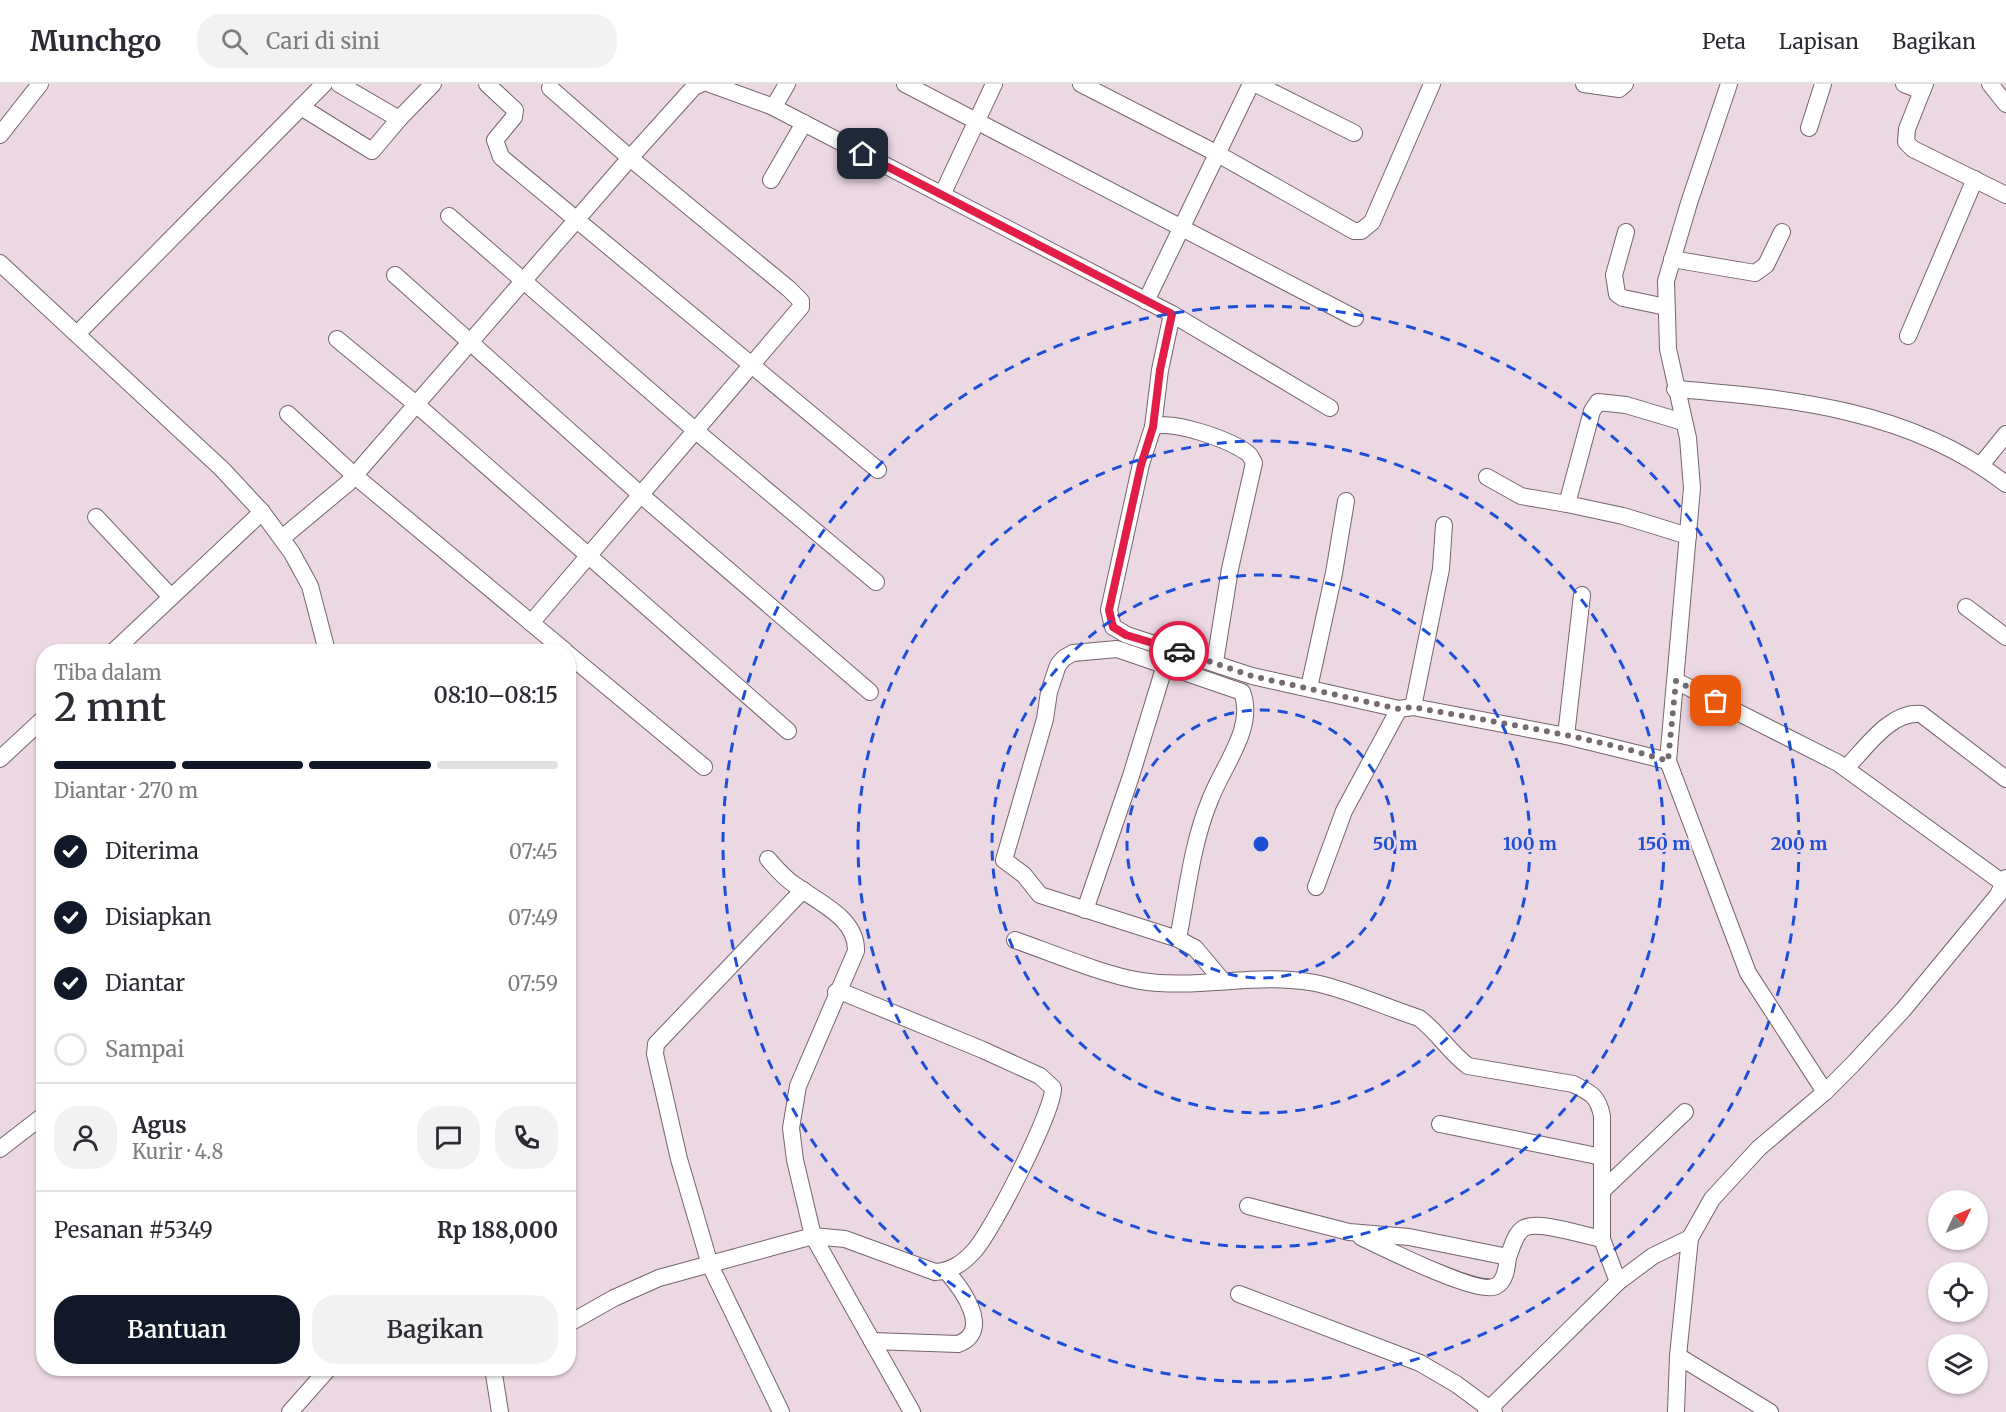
<!DOCTYPE html>
<html lang="id">
<meta charset="utf-8">
<style>
:root{--surface:#fff;--page:#f2f2f3;--text:#2b2b33;--muted:#7c7c81;--line:#e1e1e2;--accent:#111827}
body{margin:0;font-family:Merriweather,serif;background:var(--page);color:var(--text);height:100vh;display:flex;flex-direction:column;font-size:22px;white-space:nowrap}
*{box-sizing:border-box;margin:0}
p{font-size:20px;color:var(--muted)}
.icon{flex:none;width:33px;height:33px;fill:none;stroke:currentColor;stroke-width:2;stroke-linecap:round;stroke-linejoin:round}
.map{position:relative;flex:1;overflow:hidden}
.drawer{position:absolute;left:36px;top:560px;width:540px;height:732px;display:flex;flex-direction:column;background:var(--surface);border-radius:24px;box-shadow:0 2px 4px #0004}
.drawer>*{flex:none}
.needle{width:39px;rotate:46deg}
.fabs{position:absolute;left:1928px;top:1106px;display:grid;gap:12px}
.fabs a{display:grid;place-items:center;width:60px;height:60px;border-radius:50%;background:var(--surface);box-shadow:0 2px 4px #0004;font-size:30px}
.pin{position:absolute;display:grid;place-items:center;width:51px;height:51px;color:#fff;margin:-26px;border-radius:12px;box-shadow:0 3px 9px #0006}
.courier{position:absolute;display:grid;place-items:center;width:60px;height:60px;margin:-30px;border:4px solid #e11d48;border-radius:50%;background:#fff;color:#222;box-shadow:0 2px 8px #0007}
.summary em{font-style:normal;font-weight:600}
.summary div{display:flex;flex-direction:column-reverse}
.summary{display:flex;align-items:center;justify-content:space-between;height:102px;padding:0 18px}
h1{font-size:39px;font-weight:600;line-height:45px}
.bar{display:grid;grid-template-columns:repeat(4,1fr);gap:9px 6px;align-content:center;height:72px;padding:0 18px}
.bar i{height:8px;border-radius:4px;background:var(--line)}
.bar .on{background:var(--accent)}
.bar p{grid-column:span 4}
.line{display:flex;align-items:center;gap:15px;padding:0 18px;border-top:2px solid var(--line)}
.line div{flex:1}
.round{display:grid;place-items:center;flex:none;width:63px;height:63px;border-radius:24px;background:var(--page)}
ol{padding:0 18px;list-style:none}
li{display:flex;align-items:center;gap:18px;height:66px}
li p{margin-inline-start:auto}
li .icon{padding:6px;border-radius:50%;background:var(--accent);color:#fff;stroke-width:4}
li:last-child{color:var(--muted)}
li i{width:33px;height:33px;border:3px solid var(--line);border-radius:50%}
.button{display:flex;gap:12px;margin-top:auto;padding:12px 18px}
.button a{flex:1;height:69px;border-radius:24px;background:var(--accent);color:#fff;font-size:24px;font-weight:600;line-height:69px;text-align:center}
.button a+a{background:var(--page);color:var(--text)}
header{display:flex;align-items:center;gap:36px;box-sizing:border-box;height:84px;padding:0 30px;background:var(--surface);border-bottom:2px solid var(--line)}
header strong{font-size:28px}
nav{display:flex;gap:33px;margin-inline-start:auto;font-size:21px}
.search{width:420px;height:54px;background:var(--page);display:flex;align-items:center;gap:15px;box-sizing:border-box;padding:0 21px;border-radius:24px;color:var(--muted);font-size:22px}
.map>svg:first-child{display:block}
.lines{fill:none;stroke-linecap:round;stroke-linejoin:round}
.minor-casing{stroke:#75636d;stroke-width:18}
.minor{stroke:#fff;stroke-width:16}
.done{stroke:#766a71;stroke-width:6;stroke-dasharray:0 10.8}
.route{stroke:#e11d48;stroke-width:8}
.ring{fill:none;stroke:#1d4ed8;stroke-width:3;stroke-dasharray:10 8}
.centre{fill:#1d4ed8;stroke:#ecd8e3;stroke-width:3}
.ring-label{font-size:18px;text-anchor:middle;font-weight:bold;fill:#1d4ed8;stroke:#ecd8e3;stroke-width:4.5;stroke-linejoin:round;paint-order:stroke}
</style>
<header>
<strong>Munchgo</strong>
<div class="search"><svg class="icon" aria-label="search" viewBox="0 0 24 24"><circle cx="10" cy="10" r="6"/><path d="M15 15l6 6"/></svg>Cari di sini</div>
<nav><a>Peta</a><a>Lapisan</a><a>Bagikan</a></nav>
</header>
<div class="map">
<svg width="2006" height="1328" viewBox="0 0 2006 1328">
<rect width="100%" height="100%" fill="#ecd8e3"/>
<g class="lines">
<!-- minor casing -->
<g class="minor-casing">
<g id="minor">
<polyline points="339,0 399,35 433,0"/>
<polyline points="487,0 515,26 514,33 495,56 501,73 878,386"/>
<polyline points="710,0 771,22 776,19 787,0"/>
<polyline points="905,0 1355,234"/>
<polyline points="1081,0 1216,69 1354,147 1361,147 1372,138 1432,0"/>
<polyline points="1256,0 1354,49"/>
<polyline points="1584,0 1619,5 1625,0"/>
<polyline points="1729,0 1689,119 1666,197 1668,265 1688,354 1692,404 1668,677 1748,889 1825,1008"/>
<polyline points="1904,0 1922,7 1925,0"/>
<polyline points="1990,0 2006,20"/>
<polyline points="550,4 630,74 694,3 701,0"/>
<polyline points="1922,7 1907,45 1906,58 1913,65 2006,111"/>
<polyline points="771,22 1172,230"/>
<polyline points="301,23 372,67 399,35"/>
<polyline points="1809,44 1823,0"/>
<polyline points="0,51 40,0"/>
<polyline points="771,96 804,39"/>
<polyline points="942,111 994,0"/>
<polyline points="449,132 696,347 876,498"/>
<polyline points="1626,148 1614,191 1617,210 1623,214 1666,223"/>
<polyline points="1672,175 1755,189 1766,181 1782,148"/>
<polyline points="0,179 222,385 262,428 292,469 310,502 327,567"/>
<polyline points="395,191 641,411 870,608"/>
<polyline points="1146,217 1251,0"/>
<polyline points="78,249 324,0"/>
<polyline points="1908,252 1975,95"/>
<polyline points="337,255 417,321 788,647"/>
<path d="M1675 305C1791 314 1911 326 2006 400"/>
<polyline points="288,330 355,392 565,567"/>
<polyline points="1683,338 1626,321 1598,318 1592,327 1567,420 1623,432 1688,452"/>
<polyline points="1153,343 1160,286 1172,230 1330,324"/>
<polyline points="1981,381 2006,350"/>
<polyline points="1487,393 1521,412 1567,420"/>
<polyline points="96,433 171,513"/>
<polyline points="282,454 348,399 630,74 789,205 801,217 801,223 531,539"/>
<polyline points="1966,523 2006,553"/>
<polyline points="114,567 262,428"/>
<polyline points="568,570 704,683"/>
<path d="M1215 578 1230 485 1254 379C1252 375 1250 370 1246 368 1229 356 1172 335 1153 343L1141 380 1109 526 1113 543 1127 551 1252 592 1399 625 1413 623 1566 652 1668 677"/>
<polyline points="1676,597 1838,679 2003,799"/>
<polyline points="1309,604 1334,489 1346,417"/>
<polyline points="1413,623 1441,485 1444,441"/>
<polyline points="1566,652 1582,511"/>
<polyline points="0,675 44,634"/>
<path d="M1846 684C1866 664 1890 627 1921 630L2006 695"/>
<path d="M768 775C776 784 784 794 795 801 819 819 857 834 856 867L798 1002 791 1044 795 1076 813 1152 912 1328"/>
<polyline points="1316,803 1344,727 1399,625"/>
<polyline points="1085,826 1131,692 1165,581"/>
<path d="M1178 855C1187 809 1192 759 1210 716 1222 683 1256 644 1242 608L1117 565 1073 569 1064 574 1058 581 1049 608 1045 635 1004 776 1024 791 1040 811 1178 855 1195 864 1221 895"/>
<path d="M1015 856C1052 869 1104 891 1141 897 1198 906 1257 888 1315 899 1349 906 1385 923 1419 934 1438 948 1449 968 1468 982L1573 1000C1591 1009 1598 1012 1602 1032V1155L1618 1198"/>
<polyline points="1440,1040 1602,1073"/>
<polyline points="0,1065 44,1031"/>
<polyline points="1603,1106 1685,1028"/>
<path d="M1248 1122 1349 1148 1409 1153 1508 1173C1512 1164 1515 1149 1524 1144 1539 1136 1585 1152 1602 1155"/>
<path d="M1361 1153C1382 1163 1479 1212 1496 1202 1506 1197 1507 1182 1508 1173"/>
<polyline points="1239,1210 1420,1279 1456,1300 1494,1328"/>
<path d="M568 1240 614 1214 659 1194 813 1152 845 1155 935 1188C952 1187 963 1179 974 1167 992 1148 1054 1026 1053 1004L1040 992 983 966 847 910 836 908"/>
<path d="M872 1257 958 1260C993 1247 962 1205 947 1188"/>
<polyline points="1678,1272 1770,1328"/>
<polyline points="493,1284 500,1328"/>
<polyline points="290,1328 329,1284"/>
<polyline points="781,1328 710,1181 679,1075 655,970 656,960 803,806"/>
<polyline points="1486,1328 1618,1198 1653,1172 1690,1154"/>
<polyline points="1676,1328 1678,1272 1690,1154 1712,1115 1759,1064 1825,1008 1852,981 1903,926 1998,811 2006,794"/>
</g>
</g>
<!-- minor -->
<use href="#minor" class="minor"/>
</g>
<g class="lines">
<!-- done -->
<path class="done" d="M1179 567 1252 592 1399 625 1413 623C1498 639 1585 651 1668 677L1676 597 1716 617"/>
<!-- route -->
<polyline class="route" points="863,70 1172,230 1160,286 1153,343 1141,381 1109,526 1113,543 1126,551 1179,567"/>
</g>
<!-- distance rings -->
<g class="ring">
<circle cx="1261" cy="760" r="134"/>
<circle cx="1261" cy="760" r="269"/>
<circle cx="1261" cy="760" r="403"/>
<circle cx="1261" cy="760" r="538"/>
</g>
<circle cx="1261" cy="760" r="9" class="centre"/>
<g class="ring-label">
<text x="1395" y="766">50 m</text>
<text x="1530" y="766">100 m</text>
<text x="1664" y="766">150 m</text>
<text x="1799" y="766">200 m</text>
</g>
</svg>
<div class="fabs">
<a><svg class="needle" viewBox="-14 -14 28 28"><path d="M0-13l5 13h-10z" fill="#e53935"/><path d="M0 13l5-13h-10z" fill="#7c7c81"/></svg></a>
<a><svg class="icon" aria-label="locate" viewBox="0 0 24 24"><circle cx="12" cy="12" r="6"/><path d="M12 2v4M12 18v4M2 12h4M18 12h4"/></svg></a>
<a><svg class="icon" aria-label="layers" viewBox="0 0 24 24"><path d="M12 4l9 5-9 5-9-5zM3 14l9 5 9-5"/></svg></a>
</div>
<div class="pin" style="left:1716px;top:617px;background:#ea580c"><svg class="icon" aria-label="bag" viewBox="0 0 24 24"><path d="M5 8h14l-1 12H6zM9 8a3 3 0 0 1 6 0"/></svg></div>
<div class="pin" style="left:863px;top:70px;background:#1f2937"><svg class="icon" aria-label="home" viewBox="0 0 24 24"><path d="M3 11l9-7 9 7M6 9v11h12V9"/></svg></div>
<div class="courier" style="left:1179px;top:567px"><svg class="icon" aria-label="car" viewBox="0 0 24 24"><path d="M5 17H2v-5l4-1 3-4h7l3 4 3 1v5h-3M9 17h6M6 11h13"/><circle cx="7" cy="17" r="2"/><circle cx="17" cy="17" r="2"/></svg></div>
<section class="drawer">
<div class="summary"><div><h1>2 mnt</h1><p>Tiba dalam</p></div><em>08:10–08:15</em></div>
<div class="bar"><i class="on"></i><i class="on"></i><i class="on"></i><i></i><p>Diantar · 270 m</p></div>
<ol>
<li><svg class="icon" aria-label="check" viewBox="0 0 24 24"><path d="M5 12l5 5 9-10"/></svg>Diterima<p>07:45</p></li>
<li><svg class="icon" aria-label="check" viewBox="0 0 24 24"><path d="M5 12l5 5 9-10"/></svg>Disiapkan<p>07:49</p></li>
<li><svg class="icon" aria-label="check" viewBox="0 0 24 24"><path d="M5 12l5 5 9-10"/></svg>Diantar<p>07:59</p></li>
<li><i></i>Sampai</li>
</ol>
<div class="line" style="height:108px"><a class="round"><svg class="icon" aria-label="person" viewBox="0 0 24 24"><circle cx="12" cy="8" r="4"/><path d="M4 21q1-7 8-7t8 7"/></svg></a><div><b>Agus</b><p>Kurir · 4.8</p></div><a class="round"><svg class="icon" aria-label="chat" viewBox="0 0 24 24"><path d="M4 5h16v11H9l-5 4z"/></svg></a><a class="round"><svg class="icon" aria-label="phone" viewBox="0 0 24 24"><path d="M5 4h4l2 5-3 2q2 4 5 5l2-3 5 2v4C11 20 4 13 5 4z"/></svg></a></div>
<div class="line" style="height:78px"><div>Pesanan #5349</div><b>Rp 188,000</b></div>
<div class="button"><a>Bantuan</a><a>Bagikan</a></div>
</section>
</div>
